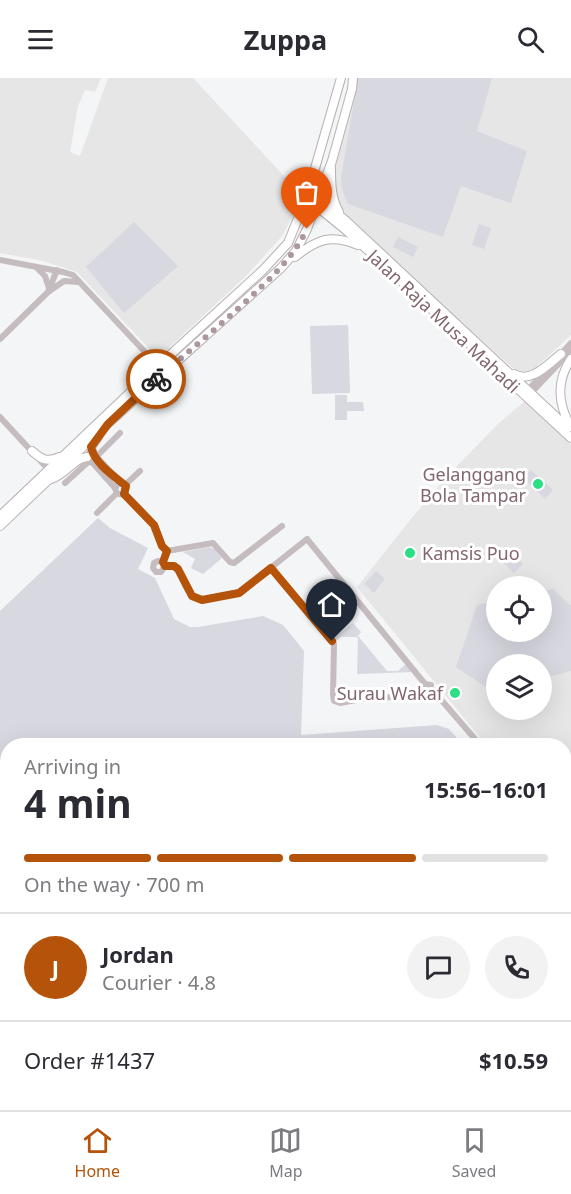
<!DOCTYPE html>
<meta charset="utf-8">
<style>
:root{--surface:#fff;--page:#f2f2f3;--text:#2b2b33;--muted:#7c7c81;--line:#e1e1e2;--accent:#b45309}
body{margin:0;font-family:"Noto Sans",sans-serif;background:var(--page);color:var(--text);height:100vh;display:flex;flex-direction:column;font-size:22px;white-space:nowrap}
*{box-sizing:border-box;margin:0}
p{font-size:20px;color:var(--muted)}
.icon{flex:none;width:33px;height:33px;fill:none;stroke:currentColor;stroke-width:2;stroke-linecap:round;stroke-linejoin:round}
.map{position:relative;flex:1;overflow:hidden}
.sheet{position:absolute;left:0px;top:660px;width:572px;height:372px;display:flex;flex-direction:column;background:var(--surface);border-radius:24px 24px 0 0;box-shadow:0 6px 24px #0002}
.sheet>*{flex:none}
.controls{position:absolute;left:486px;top:498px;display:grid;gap:12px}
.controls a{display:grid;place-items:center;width:66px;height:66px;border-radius:50%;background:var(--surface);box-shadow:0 6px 24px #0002;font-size:30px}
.pin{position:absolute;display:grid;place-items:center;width:51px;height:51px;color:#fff;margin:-62px -26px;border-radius:50% 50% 50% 0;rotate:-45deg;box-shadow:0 0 6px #0007}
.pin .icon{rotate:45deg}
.courier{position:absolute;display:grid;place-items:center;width:60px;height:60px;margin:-30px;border:4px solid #b45309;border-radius:50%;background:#fff;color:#222;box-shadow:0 2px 8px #0007}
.head em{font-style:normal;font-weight:700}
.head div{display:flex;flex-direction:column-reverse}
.head{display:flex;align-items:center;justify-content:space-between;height:102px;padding:0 24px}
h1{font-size:39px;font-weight:700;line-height:45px}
.bar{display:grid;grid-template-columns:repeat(4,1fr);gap:9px 6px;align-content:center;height:72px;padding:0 24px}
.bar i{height:8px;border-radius:4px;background:var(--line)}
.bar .current{background:var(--accent)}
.bar p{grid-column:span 4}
.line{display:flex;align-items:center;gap:15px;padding:0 24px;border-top:2px solid var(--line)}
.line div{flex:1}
.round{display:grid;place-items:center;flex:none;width:63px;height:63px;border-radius:32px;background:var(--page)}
header{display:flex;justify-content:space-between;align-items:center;height:78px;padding:0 24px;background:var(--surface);font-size:27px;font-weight:700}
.tab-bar{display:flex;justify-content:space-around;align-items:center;height:84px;border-top:2px solid var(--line);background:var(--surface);font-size:16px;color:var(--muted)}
.tab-bar a{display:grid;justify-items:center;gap:3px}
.tab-bar .current{color:var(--accent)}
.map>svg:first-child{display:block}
.built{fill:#e6e6e7;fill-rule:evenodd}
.green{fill:#d7d8e0}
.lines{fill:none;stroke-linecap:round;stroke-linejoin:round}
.river{stroke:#cabac1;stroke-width:8}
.major-casing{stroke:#b9b0b3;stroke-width:10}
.minor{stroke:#c5bcbf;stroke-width:6}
.major{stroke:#fff;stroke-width:8}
.done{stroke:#aa989e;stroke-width:6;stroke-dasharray:0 10.8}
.route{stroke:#b45309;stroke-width:8}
.poi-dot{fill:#2adf84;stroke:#fff;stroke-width:2}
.labels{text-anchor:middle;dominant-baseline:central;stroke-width:6;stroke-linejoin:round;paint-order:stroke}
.street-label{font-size:18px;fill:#83666e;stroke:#fff}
.poi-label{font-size:18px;fill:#83666e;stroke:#fff;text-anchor:end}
</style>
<header><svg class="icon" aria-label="menu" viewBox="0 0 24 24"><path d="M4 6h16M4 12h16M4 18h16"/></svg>Zuppa<svg class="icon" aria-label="search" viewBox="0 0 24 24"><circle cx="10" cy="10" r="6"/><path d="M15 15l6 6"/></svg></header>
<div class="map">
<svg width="571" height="1032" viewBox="0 0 571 1032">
<rect width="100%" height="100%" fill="#f3f5f6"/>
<!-- built -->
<g class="built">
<polygon points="0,0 101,0 95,14 85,12 78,28 70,74 80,78 108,0 193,0 298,113 296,130 283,157 246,198 158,280 77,194 43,183 0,175"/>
<polygon points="355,0 571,0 571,257 530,295 515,292 354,148 340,131 336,122 333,98 353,19"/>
<path d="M525 323 571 367V779L564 782V668L486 667 357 509 411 441 450 395 499 345ZM496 508H542V554H496ZM496 586H542V632H496Z"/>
<polygon points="367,1024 475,1025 462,1032 371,1032"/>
</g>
<!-- green -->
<g class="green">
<polygon points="358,0 492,0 477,53 527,73 511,125 461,108 443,159 348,126 342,111 341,100"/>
<polygon points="134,144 178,188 124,235 86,189"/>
<polygon points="479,146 491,150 484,171 472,167"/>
<polygon points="398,159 418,169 413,179 393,169"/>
<polygon points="348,247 350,315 312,316 310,248"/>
<polygon points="335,317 347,317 347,324 363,324 364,333 347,333 347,342 335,342"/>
<polygon points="531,392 553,412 545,421 523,400"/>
<polygon points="98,440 110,450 148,470 138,491 155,500 174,541 190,549 198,549 263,538 283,547 304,573 301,657 437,647 449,651 463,667 8,668 8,904 0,907 0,533"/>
<polygon points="506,468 523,486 514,495 496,478"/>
<polygon points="209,469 215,471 222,480 203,496 191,490 195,481 183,474"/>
<polygon points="376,493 385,501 374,515 364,506"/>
<polygon points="553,511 571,528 571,593 542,601 542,586 496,586 496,613 493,614 456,589 477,527 496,523 496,554 542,554 542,513"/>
<polygon points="353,545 361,554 358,558 387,593 398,593 407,585 414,594 357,596 358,561 357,559 341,559 336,563 334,560"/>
</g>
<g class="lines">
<!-- river -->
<g class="river">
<polyline points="564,808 571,804"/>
<polyline points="64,1032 76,1024"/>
</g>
<!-- major casing -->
<g class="major-casing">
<g id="major">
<path d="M331 90C331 106 331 120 339 134"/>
<polyline points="317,123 326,126 345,142 567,349"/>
<polyline points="314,124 315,127 347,153 571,360"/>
<path d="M295 179C317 161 331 156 358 167"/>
<path d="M571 281C556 303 558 327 571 349"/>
<path d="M514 296C531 306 548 286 561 276"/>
<path d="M32 373C41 381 47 385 59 379"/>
<polyline points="92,374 91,369 98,359"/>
<path d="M51 401C66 396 74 380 87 379"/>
<polyline points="0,438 158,288 263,192 288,165 307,118 341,0"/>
<polyline points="0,448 103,350 281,190 296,173 307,151 332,83 352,11 353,0"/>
<polyline points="564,840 571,836"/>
<polyline points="348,1032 356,1024"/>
</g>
</g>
<!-- minor -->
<g class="minor">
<polyline points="0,182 63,194 73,197 158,288"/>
<polyline points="36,189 45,198 49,210"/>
<polyline points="48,214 64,203 79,204"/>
<polyline points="0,261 48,214 57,192"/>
<polyline points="558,279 571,265"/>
<polyline points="526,314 552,286"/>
<polyline points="527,316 531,315 571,273"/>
<polyline points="0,339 48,391"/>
<polyline points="95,377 121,405"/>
<polyline points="90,382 115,410"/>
<polyline points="65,405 87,385 92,383 120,355"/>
<circle cx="121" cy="411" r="5.5"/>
<polyline points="125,407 140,393"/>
<polyline points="125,416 155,447 162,468 167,473"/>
<polyline points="97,435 117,415"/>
<polyline points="167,473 213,465 230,484 234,485 282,448"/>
<path d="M165 488 161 494H156L153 490 154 485 158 483 163 484 165 488H174L178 491C183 502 188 520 202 522L239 515 307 461 425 606"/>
<polyline points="271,490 334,566 333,617 334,623 340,625 367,620 423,618 430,611"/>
<polyline points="431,610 481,668"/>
<polyline points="417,616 421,614 425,606 431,607 430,611 424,610"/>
<polyline points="564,876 571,873"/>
<polyline points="0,912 8,910"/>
<polyline points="564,917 571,913"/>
<polyline points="0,949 8,963"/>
<polyline points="564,958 571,970"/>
<polyline points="564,1019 571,1015"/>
<polyline points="120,1024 128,1032"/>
<polyline points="172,1024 176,1032"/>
<polyline points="225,1024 229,1032"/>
<polyline points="277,1024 284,1032"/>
<polyline points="365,1024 372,1032"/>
<polyline points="407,1024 412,1032"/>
<polyline points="411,1031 421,1024"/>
<polyline points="99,1032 107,1024"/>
<polyline points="134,1032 141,1024"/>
<polyline points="334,1032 342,1024"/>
<polyline points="359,1032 367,1024"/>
<polyline points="461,1032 474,1024"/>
<polyline points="540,1032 553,1024"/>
</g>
<!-- major -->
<use href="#major" class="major"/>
</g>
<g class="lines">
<!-- done -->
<path class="done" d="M156 301C185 277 213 253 241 228 268 202 290 185 307 151"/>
<!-- route -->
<path class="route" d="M156 301 108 346 91 369C94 385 115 399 126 408L124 416 154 447 162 468 167 473 163 484 165 488H174L178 491 192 518 202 522 239 515 271 490 332 563"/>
</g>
<!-- markers -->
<g class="poi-dot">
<circle cx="538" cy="406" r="6"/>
<circle cx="410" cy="475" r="6"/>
<circle cx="455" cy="615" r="6"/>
</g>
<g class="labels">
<!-- street labels -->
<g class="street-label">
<text transform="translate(444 243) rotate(43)">Jalan Raja Musa Mahadi</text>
</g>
<!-- poi labels -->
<g class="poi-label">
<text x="526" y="396">Gelanggang<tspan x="526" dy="21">Bola Tampar</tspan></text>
<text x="422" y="475" text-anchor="start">Kamsis Puo</text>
<text x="443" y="615">Surau Wakaf</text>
</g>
</g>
</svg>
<div class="controls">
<a><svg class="icon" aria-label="locate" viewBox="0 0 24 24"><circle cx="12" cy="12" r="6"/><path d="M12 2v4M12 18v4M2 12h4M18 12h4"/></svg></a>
<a><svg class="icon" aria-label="layers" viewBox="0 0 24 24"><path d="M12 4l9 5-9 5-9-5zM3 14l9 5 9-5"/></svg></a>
</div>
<div class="pin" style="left:307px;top:151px;background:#ea580c"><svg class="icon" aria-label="bag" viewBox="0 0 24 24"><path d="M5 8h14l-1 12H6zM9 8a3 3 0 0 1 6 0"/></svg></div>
<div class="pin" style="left:332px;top:563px;background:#1f2937"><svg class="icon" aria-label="home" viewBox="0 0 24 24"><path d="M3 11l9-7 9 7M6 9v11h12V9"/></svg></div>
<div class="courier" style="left:156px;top:301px"><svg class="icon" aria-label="bike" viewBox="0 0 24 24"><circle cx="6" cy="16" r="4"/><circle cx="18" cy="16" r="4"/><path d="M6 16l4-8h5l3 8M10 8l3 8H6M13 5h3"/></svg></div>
<section class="sheet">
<div class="head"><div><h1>4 min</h1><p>Arriving in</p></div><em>15:56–16:01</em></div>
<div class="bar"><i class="current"></i><i class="current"></i><i class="current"></i><i></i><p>On the way · 700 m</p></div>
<div class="line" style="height:108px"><b class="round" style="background:var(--accent);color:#fff">J</b><div><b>Jordan</b><p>Courier · 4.8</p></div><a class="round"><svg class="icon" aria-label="chat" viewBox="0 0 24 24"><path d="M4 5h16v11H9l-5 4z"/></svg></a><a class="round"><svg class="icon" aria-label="phone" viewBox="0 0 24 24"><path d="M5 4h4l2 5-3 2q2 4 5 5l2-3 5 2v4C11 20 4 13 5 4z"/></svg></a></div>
<div class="line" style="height:78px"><div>Order #1437</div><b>$10.59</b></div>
</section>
</div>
<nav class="tab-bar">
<a class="current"><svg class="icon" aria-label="home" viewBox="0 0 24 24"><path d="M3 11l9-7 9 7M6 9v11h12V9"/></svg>Home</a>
<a><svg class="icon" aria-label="map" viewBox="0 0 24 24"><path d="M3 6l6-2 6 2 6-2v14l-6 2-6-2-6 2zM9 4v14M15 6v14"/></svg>Map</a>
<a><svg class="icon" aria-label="saved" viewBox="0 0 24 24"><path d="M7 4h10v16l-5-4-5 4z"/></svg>Saved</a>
</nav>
